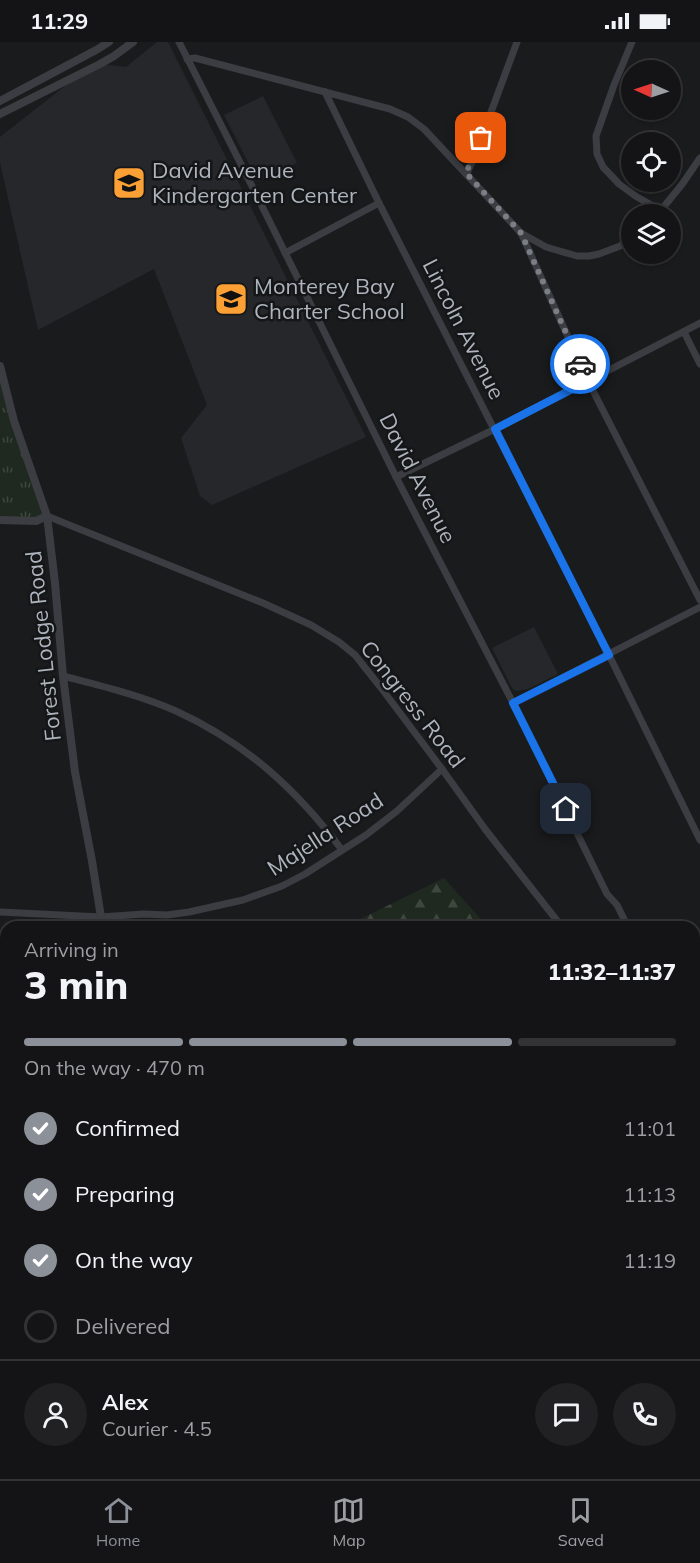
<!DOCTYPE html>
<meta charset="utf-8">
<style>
:root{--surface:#141416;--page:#212123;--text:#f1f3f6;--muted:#9d9ea1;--line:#333335;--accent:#8c9099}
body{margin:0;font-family:Mulish,sans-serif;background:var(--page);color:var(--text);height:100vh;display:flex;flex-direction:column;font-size:22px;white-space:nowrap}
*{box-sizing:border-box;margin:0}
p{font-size:20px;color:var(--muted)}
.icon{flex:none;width:33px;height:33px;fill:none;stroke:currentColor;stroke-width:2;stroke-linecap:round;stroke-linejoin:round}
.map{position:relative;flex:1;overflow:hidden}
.details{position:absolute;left:0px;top:879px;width:700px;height:558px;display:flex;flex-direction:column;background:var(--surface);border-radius:18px 18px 0 0;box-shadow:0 2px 4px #0004,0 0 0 2px var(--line)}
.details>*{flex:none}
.needle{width:39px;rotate:273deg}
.fabs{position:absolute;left:621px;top:18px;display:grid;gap:12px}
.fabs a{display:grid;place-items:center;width:60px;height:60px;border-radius:50%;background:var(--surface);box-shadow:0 2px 4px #0004,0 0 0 2px var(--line);font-size:30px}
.pin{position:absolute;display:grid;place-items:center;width:51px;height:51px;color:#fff;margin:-26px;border-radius:12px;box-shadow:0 3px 9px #0006}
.courier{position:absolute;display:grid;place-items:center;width:60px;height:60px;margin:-30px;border:4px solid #1a73e8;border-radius:50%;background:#fff;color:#222;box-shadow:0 2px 8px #0007}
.head em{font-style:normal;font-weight:800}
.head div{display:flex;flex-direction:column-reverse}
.head{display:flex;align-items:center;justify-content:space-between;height:102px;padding:0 24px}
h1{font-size:39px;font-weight:800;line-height:45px}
.bar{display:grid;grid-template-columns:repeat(4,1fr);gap:9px 6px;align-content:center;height:72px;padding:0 24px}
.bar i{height:8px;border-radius:4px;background:var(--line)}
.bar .active{background:var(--accent)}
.bar p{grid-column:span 4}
.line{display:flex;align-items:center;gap:15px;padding:0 24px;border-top:2px solid var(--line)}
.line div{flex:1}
.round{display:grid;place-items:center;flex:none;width:63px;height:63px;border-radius:32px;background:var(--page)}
ol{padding:0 24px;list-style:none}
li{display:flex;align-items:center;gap:18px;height:66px}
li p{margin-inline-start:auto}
li .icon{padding:6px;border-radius:50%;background:var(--accent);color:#fff;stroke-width:4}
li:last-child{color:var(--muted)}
li i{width:33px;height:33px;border:3px solid var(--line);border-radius:50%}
.status{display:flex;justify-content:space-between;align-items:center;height:42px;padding:0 30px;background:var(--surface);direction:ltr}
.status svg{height:16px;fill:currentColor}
.menu{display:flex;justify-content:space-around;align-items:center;height:84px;border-top:2px solid var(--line);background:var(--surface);font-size:16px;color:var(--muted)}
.menu a{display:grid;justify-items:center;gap:3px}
.menu .active{color:var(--accent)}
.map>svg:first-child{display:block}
.built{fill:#26272a}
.forest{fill:url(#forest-firs)}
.park{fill:url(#park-tufts)}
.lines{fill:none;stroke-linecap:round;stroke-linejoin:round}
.minor{stroke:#3b3d42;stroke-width:7}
.tertiary{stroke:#3b3d42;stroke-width:8}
.done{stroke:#7a7e85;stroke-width:6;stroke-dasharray:0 10.8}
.route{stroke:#1a73e8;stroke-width:8}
.labels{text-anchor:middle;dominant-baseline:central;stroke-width:5;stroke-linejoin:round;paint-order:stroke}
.poi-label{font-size:22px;fill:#adb4bd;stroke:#151618;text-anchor:start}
.street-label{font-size:22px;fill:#adb4bd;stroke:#151618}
</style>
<div class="status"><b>11:29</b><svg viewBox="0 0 49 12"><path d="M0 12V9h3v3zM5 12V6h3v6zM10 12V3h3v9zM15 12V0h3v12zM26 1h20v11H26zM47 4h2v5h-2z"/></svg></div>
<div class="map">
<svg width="700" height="1437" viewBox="0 0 700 1437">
<defs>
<pattern id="forest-firs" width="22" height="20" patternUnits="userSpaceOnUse" patternTransform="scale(1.5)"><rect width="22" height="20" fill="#202920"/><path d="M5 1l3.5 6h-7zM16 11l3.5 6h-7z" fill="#3e463e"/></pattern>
<pattern id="park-tufts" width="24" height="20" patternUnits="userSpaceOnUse" patternTransform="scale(1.5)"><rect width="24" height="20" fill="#202920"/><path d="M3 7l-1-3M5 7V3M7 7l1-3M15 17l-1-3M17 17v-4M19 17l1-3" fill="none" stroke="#3e463e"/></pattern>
</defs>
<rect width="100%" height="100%" fill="#1a1b1d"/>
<!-- built -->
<g class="built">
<polygon points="157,0 168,0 366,395 212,463 200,454 181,396 207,363 154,227 38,288 0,121 0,95 84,29 100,22 126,25"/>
<polygon points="263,54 297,121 258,140 224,73"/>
<polygon points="534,585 558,632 528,647 516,649 512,646 492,606"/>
</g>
<!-- forest -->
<polygon class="forest" points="444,836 488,885 436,885 431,882 425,885 344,885"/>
<!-- park -->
<polygon class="park" points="0,327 47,474 0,478"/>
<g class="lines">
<!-- minor -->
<g class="minor">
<polyline points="179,0 258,156 396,435 513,661 607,852 617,863 628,885"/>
<polyline points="632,0 614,43 596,94 597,112 603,125 619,142 637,155 662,169"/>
<polyline points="187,17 195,16 390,67 408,75 424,87 521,191 546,205 577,214 589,214 599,212 620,204 632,196"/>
<polyline points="325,50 379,161 609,613 700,798"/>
<polyline points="467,131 474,116 517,0"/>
<polyline points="658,172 683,141 700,116"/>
<polyline points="521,191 588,339 700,558"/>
<polyline points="285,211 379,161"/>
<polyline points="684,290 700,322"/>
<polyline points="396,435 495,387 700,281"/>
<polyline points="47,474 263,561 311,583 339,600 355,613 382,647 442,727 485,787 562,885"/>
<path d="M63 634C101 644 140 653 176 669 246 701 297 748 342 808"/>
<polyline points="513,661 700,565"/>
<polyline points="0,870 101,875 143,872 167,873 189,870 243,858 282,844 305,832 366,793 397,769 442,727"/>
<polyline points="694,958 700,958"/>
<polyline points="694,994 700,997"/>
<polyline points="694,1133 700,1135"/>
<polyline points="0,1150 6,1145"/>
<polyline points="694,1157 700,1150"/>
<polyline points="0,1279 6,1282"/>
<polyline points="694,1313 700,1308"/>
<polyline points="0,1413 6,1416"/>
<polyline points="41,1431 55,1437"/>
<polyline points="420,1431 422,1437"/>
<polyline points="216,1437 229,1431"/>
<polyline points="498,1437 505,1431"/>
</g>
<!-- tertiary -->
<g class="tertiary">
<polyline points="0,59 98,7 109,0"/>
<polyline points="0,72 100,22 114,14 133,0"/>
<polyline points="0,324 14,379 47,474 55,541 63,634 75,730 92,819 101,875 101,885"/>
<polyline points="0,478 36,479 47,474"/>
<polyline points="307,1431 308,1437"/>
</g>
</g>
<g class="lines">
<!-- done -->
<polyline class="done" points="481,96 466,131 521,191 580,322"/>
<!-- route -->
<polyline class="route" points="566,767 513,661 609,613 495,387 588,339 580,322"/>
</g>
<!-- icons -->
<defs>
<g id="school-square" transform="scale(1.725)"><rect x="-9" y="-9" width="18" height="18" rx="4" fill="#fba035" stroke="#151618"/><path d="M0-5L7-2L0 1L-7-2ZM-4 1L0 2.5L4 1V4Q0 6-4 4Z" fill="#111"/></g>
</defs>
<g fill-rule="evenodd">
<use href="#school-square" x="129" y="141"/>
<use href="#school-square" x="231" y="257"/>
</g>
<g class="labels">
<!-- poi labels -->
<g class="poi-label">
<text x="152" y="128">David Avenue<tspan x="152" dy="25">Kindergarten Center</tspan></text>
<text x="254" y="244">Monterey Bay<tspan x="254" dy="25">Charter School</tspan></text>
</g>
<!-- street labels -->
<g class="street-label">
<text transform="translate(464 287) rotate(63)">Lincoln Avenue</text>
<text transform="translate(418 436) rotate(63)">David Avenue</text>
<text transform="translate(43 604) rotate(-96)">Forest Lodge Road</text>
<text transform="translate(413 662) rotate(52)">Congress Road</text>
<text transform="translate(325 792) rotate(-33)">Majella Road</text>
</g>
</g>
</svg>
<div class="fabs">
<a><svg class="needle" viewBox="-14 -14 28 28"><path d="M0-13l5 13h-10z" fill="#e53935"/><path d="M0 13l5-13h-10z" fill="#9d9ea1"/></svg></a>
<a><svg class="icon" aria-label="locate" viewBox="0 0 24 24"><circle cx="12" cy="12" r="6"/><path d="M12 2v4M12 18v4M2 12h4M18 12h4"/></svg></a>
<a><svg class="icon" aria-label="layers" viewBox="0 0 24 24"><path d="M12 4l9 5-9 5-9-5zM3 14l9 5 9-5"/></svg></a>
</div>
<div class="pin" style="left:481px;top:96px;background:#ea580c"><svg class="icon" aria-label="bag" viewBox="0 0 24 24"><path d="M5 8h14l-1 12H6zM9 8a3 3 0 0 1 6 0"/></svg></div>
<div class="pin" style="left:566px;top:767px;background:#1f2937"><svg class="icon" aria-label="home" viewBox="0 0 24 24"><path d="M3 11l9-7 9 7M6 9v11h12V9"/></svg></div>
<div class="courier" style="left:580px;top:322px"><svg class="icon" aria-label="car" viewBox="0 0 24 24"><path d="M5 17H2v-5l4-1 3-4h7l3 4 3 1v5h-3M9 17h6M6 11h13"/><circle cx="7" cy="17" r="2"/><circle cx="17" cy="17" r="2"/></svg></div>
<section class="details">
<div class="head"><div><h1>3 min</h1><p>Arriving in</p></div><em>11:32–11:37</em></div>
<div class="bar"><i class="active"></i><i class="active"></i><i class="active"></i><i></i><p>On the way · 470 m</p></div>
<ol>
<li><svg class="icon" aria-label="check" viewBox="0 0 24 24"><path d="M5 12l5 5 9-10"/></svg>Confirmed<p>11:01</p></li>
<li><svg class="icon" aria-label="check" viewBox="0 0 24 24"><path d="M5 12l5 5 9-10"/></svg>Preparing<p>11:13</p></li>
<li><svg class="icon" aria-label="check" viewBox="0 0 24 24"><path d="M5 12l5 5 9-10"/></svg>On the way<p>11:19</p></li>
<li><i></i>Delivered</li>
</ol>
<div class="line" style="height:108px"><a class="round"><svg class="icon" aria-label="person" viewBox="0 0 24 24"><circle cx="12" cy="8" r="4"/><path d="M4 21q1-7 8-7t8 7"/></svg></a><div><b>Alex</b><p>Courier · 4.5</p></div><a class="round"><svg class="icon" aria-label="chat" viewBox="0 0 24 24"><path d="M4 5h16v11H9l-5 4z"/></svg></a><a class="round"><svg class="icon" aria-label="phone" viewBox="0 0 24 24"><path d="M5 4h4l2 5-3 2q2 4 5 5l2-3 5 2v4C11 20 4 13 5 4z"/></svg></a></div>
</section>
</div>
<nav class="menu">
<a class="active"><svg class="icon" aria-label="home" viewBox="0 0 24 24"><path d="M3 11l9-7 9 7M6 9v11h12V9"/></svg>Home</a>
<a><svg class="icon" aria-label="map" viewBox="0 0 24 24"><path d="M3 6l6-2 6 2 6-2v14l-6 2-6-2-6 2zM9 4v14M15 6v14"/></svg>Map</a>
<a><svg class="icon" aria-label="saved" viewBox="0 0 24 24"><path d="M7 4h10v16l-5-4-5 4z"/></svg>Saved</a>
</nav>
